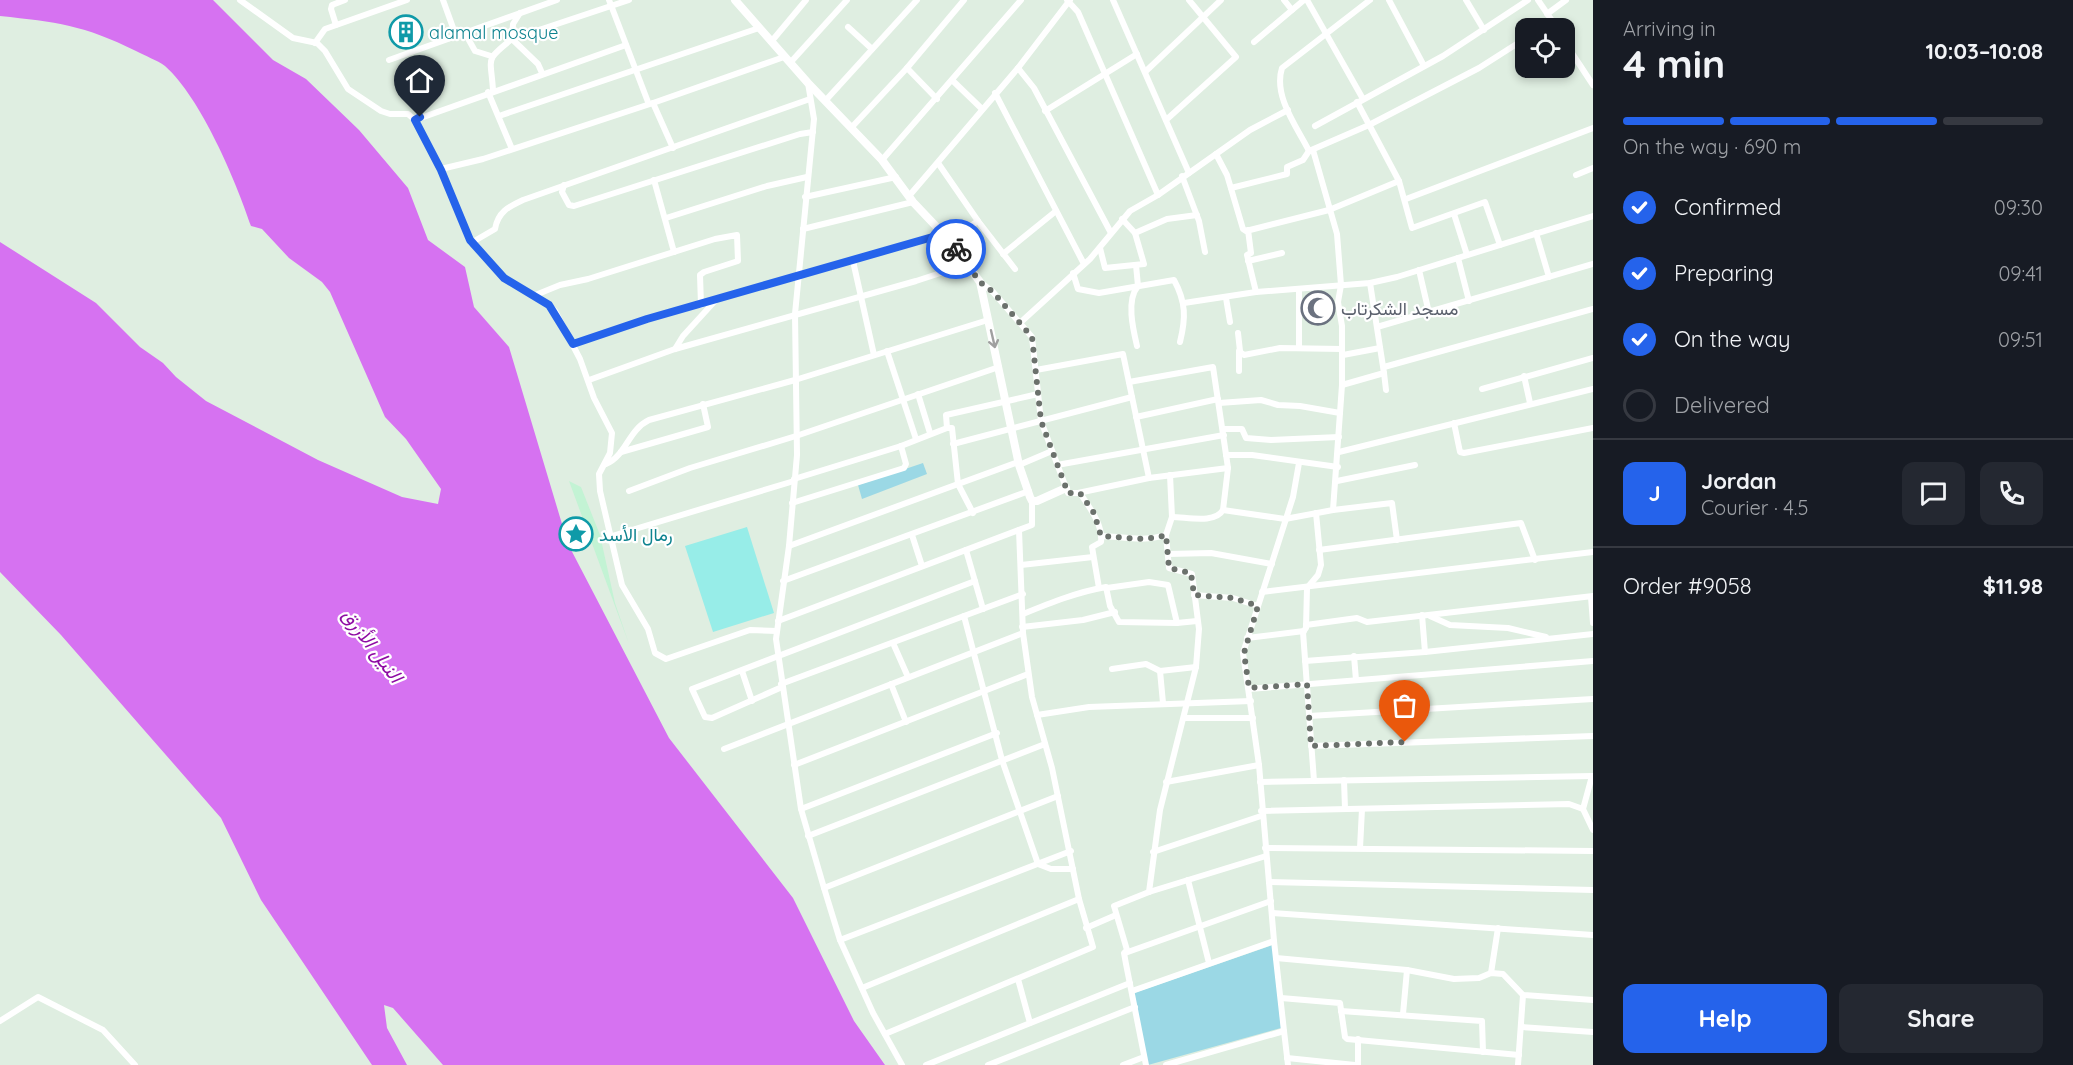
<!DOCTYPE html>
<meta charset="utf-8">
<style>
:root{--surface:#171b24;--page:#242831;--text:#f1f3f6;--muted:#9ea1a6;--line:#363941;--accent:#2563eb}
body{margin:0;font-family:Quicksand,Vazirmatn,sans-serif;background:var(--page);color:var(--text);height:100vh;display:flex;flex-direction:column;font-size:22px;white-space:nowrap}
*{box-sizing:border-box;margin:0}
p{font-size:20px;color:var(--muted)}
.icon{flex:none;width:33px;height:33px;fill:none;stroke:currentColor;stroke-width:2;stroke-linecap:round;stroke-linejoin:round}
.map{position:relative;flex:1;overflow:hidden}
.drawer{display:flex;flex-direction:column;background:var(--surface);width:480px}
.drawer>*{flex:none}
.controls{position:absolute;left:1515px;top:18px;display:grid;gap:12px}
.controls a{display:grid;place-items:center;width:60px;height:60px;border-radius:12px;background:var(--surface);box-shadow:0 3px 9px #0003;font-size:30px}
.pin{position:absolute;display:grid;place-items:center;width:51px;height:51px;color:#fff;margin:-62px -26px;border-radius:50% 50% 50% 0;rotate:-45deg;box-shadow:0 0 6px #0007}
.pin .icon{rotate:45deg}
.courier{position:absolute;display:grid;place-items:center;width:60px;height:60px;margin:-30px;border:4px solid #2563eb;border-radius:50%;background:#fff;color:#222;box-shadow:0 2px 8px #0007}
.summary em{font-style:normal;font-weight:700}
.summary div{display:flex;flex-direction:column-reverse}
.summary{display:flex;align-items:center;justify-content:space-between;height:102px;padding:0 30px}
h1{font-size:39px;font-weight:700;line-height:45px}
.bar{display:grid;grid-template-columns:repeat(4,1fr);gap:9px 6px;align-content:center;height:72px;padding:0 30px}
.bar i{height:8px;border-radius:4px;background:var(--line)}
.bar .selected{background:var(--accent)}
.bar p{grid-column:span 4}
.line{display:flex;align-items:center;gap:15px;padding:0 30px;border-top:2px solid var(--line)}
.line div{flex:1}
.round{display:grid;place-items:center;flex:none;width:63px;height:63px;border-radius:12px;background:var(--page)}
ol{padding:0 30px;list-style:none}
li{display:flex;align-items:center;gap:18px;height:66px}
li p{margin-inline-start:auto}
li .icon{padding:6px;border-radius:50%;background:var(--accent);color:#fff;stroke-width:4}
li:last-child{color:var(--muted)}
li i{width:33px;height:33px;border:3px solid var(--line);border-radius:50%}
.action{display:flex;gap:12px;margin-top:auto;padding:12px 30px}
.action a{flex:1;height:69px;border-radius:12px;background:var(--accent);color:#fff;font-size:24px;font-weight:700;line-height:69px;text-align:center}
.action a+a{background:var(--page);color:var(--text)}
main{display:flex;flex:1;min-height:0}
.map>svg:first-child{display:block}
.green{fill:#9bd8e5}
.sand{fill:#c3f3d4}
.pitch{fill:#97ede8}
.water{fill:#d672f1}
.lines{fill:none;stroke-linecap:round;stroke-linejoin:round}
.minor{stroke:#fff;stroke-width:6}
.tertiary{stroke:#fff;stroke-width:8}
.oneway{stroke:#a0a0a0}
.done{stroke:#6b716c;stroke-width:6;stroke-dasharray:0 10.8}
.route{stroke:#2563eb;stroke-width:8}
.labels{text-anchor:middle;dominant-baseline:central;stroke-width:4.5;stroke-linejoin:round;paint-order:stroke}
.culture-label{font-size:18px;fill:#0d838f;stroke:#fff;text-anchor:start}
.worship-label{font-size:18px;fill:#5b616d;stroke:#fff;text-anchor:start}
.water-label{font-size:20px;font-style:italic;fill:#8e0ba3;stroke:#fff}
</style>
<main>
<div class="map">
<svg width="1593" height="1065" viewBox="0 0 1593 1065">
<rect width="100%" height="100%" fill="#dfeee1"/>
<!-- green -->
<g class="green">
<polygon points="923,463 927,474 862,499 858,485"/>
<polygon points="1273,945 1281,1028 1148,1065 1134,993"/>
</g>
<!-- sand -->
<polygon class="sand" points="569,481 581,487 600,535 615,603 629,644"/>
<!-- pitch -->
<polygon class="pitch" points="747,527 774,613 713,632 685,546"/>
<!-- water -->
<path class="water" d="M0 0H213L273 60 306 79 359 130 408 188 428 240 465 267 474 307 509 347 568 544 669 738 793 898 854 1021 885 1065H443L393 1008 384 1005 387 1028 407 1065H372L261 900 221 818 61 635 0 572V242L96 303 140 347 163 363 176 377 206 401 318 460 402 497 438 504 441 489 406 439 385 417 330 292 322 282 289 258 262 229 251 226C236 181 201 98 165 66 157 60 145 56 136 51 84 25 56 22 0 16Z"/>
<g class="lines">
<!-- minor -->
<g class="minor">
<polyline points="240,0 293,38 317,43 325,51 348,89 381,111 390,114 408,114 415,120 441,169 469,240 504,278 549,305 555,311 580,359 594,398 612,433 610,453 599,474 600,491 622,585 648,629 655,653 666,659 750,630 777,631"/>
<polyline points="443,0 456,36"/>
<polyline points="609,0 648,102"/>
<polyline points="1067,0 1078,12 1158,195"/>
<polyline points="1113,0 1189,173"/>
<polyline points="1284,0 1292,10"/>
<polyline points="1307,0 1363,99"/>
<path d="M1370 0 1282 68C1273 96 1297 127 1309 151L1369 125 1479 68 1526 38"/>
<polyline points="1389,0 1424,66"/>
<polyline points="1466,0 1484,30"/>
<polyline points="1538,0 1557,28"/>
<polyline points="1547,14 1566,0"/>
<polyline points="336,25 331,9 332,5 345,0"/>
<polyline points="848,27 872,49"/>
<polyline points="1541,28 1552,22"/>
<polyline points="465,33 475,51 491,56"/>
<polyline points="1564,41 1593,85"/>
<polyline points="771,42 806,0"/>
<polyline points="1254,42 1304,0"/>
<polyline points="315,43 325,29 407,0"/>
<polyline points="389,60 557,0"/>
<polyline points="790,63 847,0"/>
<polyline points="907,68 937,99"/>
<polyline points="1018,68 1034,88 1111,233"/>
<polyline points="1145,72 1221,0"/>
<polyline points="542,73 538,64 512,39 629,0"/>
<polyline points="952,80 981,108"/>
<polyline points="808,83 814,119 795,314 797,455 789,546 776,639 801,809 824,888 840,940 873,1013 902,1065"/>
<path d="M493 90C491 57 484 61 512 39L513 24 520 13"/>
<polyline points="488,92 512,149"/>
<polyline points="995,93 1084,264"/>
<polyline points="826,100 917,0"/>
<polyline points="1357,102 1399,181 1412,228 1485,202 1500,245"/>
<polyline points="653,103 673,148"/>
<polyline points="1045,111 1137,54"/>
<polyline points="499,116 759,28"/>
<polyline points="415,120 626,45"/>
<polyline points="1166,120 1236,57 1189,0"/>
<polyline points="1315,126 1443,56 1528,0"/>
<polyline points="851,128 907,68 964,0"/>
<polyline points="1216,154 1227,175 1243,229 1246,231 1329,210 1399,181"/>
<polyline points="882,160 1021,0"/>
<polyline points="938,163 978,221 1015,269"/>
<polyline points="441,169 483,159 653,103 784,57"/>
<polyline points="1576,175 1593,168"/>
<polyline points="1182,176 1199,221 1205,252"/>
<polyline points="654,180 674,252"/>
<polyline points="564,185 562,192 569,205 574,206 800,134 813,132"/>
<polyline points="1231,188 1287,174 1287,167 1303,160 1309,151"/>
<polyline points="909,196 1018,68 1070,0"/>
<polyline points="805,197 896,177"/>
<polyline points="1406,199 1593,128"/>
<polyline points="1454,214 1467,255"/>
<polyline points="666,218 767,186 807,177"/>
<polyline points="803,229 913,202"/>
<polyline points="1248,230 1251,253 1247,255 1256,292"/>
<polyline points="1135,233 1167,219 1197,215"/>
<polyline points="1536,233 1549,277"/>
<polyline points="949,240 978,221"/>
<path d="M471 243 495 229C498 212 508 207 523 200L810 99"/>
<polyline points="1100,248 1105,268 1144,264 1135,233 1122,219"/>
<polyline points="1003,254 1056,211"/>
<polyline points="1458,258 1469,301"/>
<polyline points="853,261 874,355"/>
<polyline points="1248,261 1282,253"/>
<path d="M1136 265 1138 286C1126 300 1133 329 1137 346"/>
<polyline points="1419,270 1429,313"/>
<path d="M1073 273 1078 289 1099 293 1174 280C1186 302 1186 318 1180 342"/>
<polyline points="980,282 993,292 1032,337 1041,421 1068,493 1078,493 1149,478 1228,468"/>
<polyline points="533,296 560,285 588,279 715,239 737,235 738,261 704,272 700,275 701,305"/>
<polyline points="1226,298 1230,322"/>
<polyline points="1184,303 1256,292 1370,283 1397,277 1593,216"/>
<polyline points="1021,322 1090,259 1130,211 1158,195 1250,130 1288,110"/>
<polyline points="1377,327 1593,264"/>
<polyline points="1238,333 1240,351"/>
<polyline points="573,344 647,319 943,234"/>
<polyline points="1299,348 1299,290"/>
<polyline points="675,349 683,336 714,302"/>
<polyline points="887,351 916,439"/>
<polyline points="1343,355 1380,348"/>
<polyline points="1384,367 1593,309"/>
<polyline points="1036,370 1123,354 1149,478"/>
<polyline points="1239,371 1239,351 1244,355 1280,348 1342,349"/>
<polyline points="1384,373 1386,390"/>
<polyline points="1524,376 1530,403"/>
<polyline points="589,380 675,349 916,281 968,264"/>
<path d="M1129 382 1213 367 1228 468 1223 510C1215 524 1187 517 1172 517"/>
<polyline points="1342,385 1384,373 1370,283"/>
<polyline points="1482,389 1593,358"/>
<polyline points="918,394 930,433"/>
<polyline points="1219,403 1261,400 1278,405 1300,406 1340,413"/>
<polyline points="1136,417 1218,399"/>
<polyline points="1454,423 1460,452 1464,453 1593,428"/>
<polyline points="1223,429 1242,429 1246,438 1271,440 1339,437"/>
<polyline points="953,444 1132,397"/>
<polyline points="621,452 708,427 703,404"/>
<polyline points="1339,452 1593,389"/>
<polyline points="1226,455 1252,455 1338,467"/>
<path d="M606 464C626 456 628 430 649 420L795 380 988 320"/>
<polyline points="1019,465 1052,451"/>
<polyline points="1057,465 1224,435"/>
<polyline points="794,479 901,446 947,428"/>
<polyline points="1337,481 1415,465"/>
<polyline points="629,491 690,468 796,436 999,367"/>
<path d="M1080 493C1089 507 1103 524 1101 542L1092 547 1099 588"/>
<polyline points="792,503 904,468 906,464 901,446"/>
<polyline points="1223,510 1285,519 1333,510 1342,385 1342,326 1338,302 1341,285 1337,234 1313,150"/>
<polyline points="1333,510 1392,503 1397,540"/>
<polyline points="973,513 958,484 952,428 947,428 946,415 1038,394"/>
<polyline points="912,535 922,566"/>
<polyline points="612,536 794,481"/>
<path d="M1101 536C1125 537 1143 542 1166 535"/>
<polyline points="789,546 1018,462"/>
<polyline points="966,550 983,609"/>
<polyline points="1319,550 1521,523 1535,560"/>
<polyline points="1168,554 1211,553 1272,564"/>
<polyline points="1021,565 1093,557"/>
<polyline points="783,581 1029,491"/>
<polyline points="1107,588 1149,582 1168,585 1177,623"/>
<polyline points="1262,592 1593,552"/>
<polyline points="1194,595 1233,598 1258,606"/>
<polyline points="1591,597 1593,623"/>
<path d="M1023 614C1050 603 1077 592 1106 587L1110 606 1119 622 1177 623 1197 621"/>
<polyline points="1422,615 1425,652"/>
<polyline points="964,616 1002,760 1038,864 1051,869 1073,869"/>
<polyline points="1430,616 1450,625 1508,628 1546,637"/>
<polyline points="778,621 1032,525 1032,501"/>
<polyline points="1306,625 1357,618 1367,622 1593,596"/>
<polyline points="1022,627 1083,620 1115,612"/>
<polyline points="1247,638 1304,631"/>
<polyline points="893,643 908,677"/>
<polyline points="1354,656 1356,680"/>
<polyline points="1305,661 1425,652 1593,634"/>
<polyline points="1112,669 1146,664 1160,671 1196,667"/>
<polyline points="742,671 752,701"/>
<polyline points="1160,671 1163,703"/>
<polyline points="781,684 1023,594"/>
<polyline points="891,684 906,722"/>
<polyline points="782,687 712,718 705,717 692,689 975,581"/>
<polyline points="1249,689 1593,661"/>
<polyline points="1037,715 1089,707 1251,701"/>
<polyline points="1309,716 1593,699"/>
<polyline points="1184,718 1253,718"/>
<polyline points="1311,746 1593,736"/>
<polyline points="724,749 1023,633"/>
<polyline points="794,765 1028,674"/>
<polyline points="1592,776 1583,809 1593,830"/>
<polyline points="1344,780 1345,809"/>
<polyline points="1314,781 1303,632 1306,628 1307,588 1318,575 1321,565 1316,513"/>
<polyline points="1166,782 1259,765"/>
<polyline points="1260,782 1593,776"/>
<polyline points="801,809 997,733"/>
<polyline points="1261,811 1569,804 1583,809"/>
<polyline points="808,836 1045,744"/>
<polyline points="1265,848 1593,851"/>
<polyline points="1360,848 1362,809"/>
<polyline points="1153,852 1261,816"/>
<polyline points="1188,880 1209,963"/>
<polyline points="1269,882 1593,890"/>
<polyline points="824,888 1058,796"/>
<polyline points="1149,892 1160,810 1196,667 1199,629 1192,574 1169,568 1166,535 1172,517 1170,475"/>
<polyline points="1272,913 1593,935"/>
<polyline points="1086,928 1116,915"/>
<polyline points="840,940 1071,851"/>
<polyline points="1274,941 1259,765 1243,653 1293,497 1299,463"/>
<polyline points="1125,953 1271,901"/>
<polyline points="1276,958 1407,970 1454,979 1479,978 1491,973 1503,974 1523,995 1593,1000"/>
<polyline points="1491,973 1498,928"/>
<polyline points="1018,979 1030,1023"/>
<polyline points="862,988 1079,899"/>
<polyline points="1132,991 1274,941 1284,1031 1166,1065"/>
<polyline points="1281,998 1340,1003 1345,1037 1347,1039 1519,1055"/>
<polyline points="1341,1011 1482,1021 1483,1052"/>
<polyline points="1403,1014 1407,970"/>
<polyline points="0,1021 38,997 103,1030 135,1065"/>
<polyline points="1521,1027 1593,1032"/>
<polyline points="1284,1031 1288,1065"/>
<polyline points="885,1034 1093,947 1079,899 1052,768 1032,697 1023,633 1019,530"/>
<polyline points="1287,1058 1355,1065"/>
<polyline points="926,1065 1130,983"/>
<polyline points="988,1065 1135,1007"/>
<polyline points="1123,1065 1144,1057"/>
<polyline points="1146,1065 1126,964 1124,953 1127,950 1114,906 1149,892 1266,856"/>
<polyline points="1358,1065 1358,1039"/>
<polyline points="1518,1065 1523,995"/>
</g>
<!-- tertiary -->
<polyline class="tertiary" points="735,0 808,83 882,160 913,202 949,240 980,282 1019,465 1030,497 1032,501 1037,501 1066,488"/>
</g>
<!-- one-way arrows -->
<defs><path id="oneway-shaft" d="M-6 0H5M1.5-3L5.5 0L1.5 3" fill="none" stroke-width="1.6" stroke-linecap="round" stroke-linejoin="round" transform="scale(1.5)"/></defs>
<use class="oneway" href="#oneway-shaft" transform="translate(993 339) rotate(77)"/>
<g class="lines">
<!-- done -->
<path class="done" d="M956 249 980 282 993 292 1032 337 1041 421 1068 493H1080L1094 513 1101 536C1125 537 1143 542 1166 535L1169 568 1191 573 1194 595 1233 598 1258 606 1244 653 1249 688 1307 684 1311 746 1405 742"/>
<!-- route -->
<polyline class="route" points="420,117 415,120 441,170 470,240 504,278 549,305 573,344 647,319 943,234 956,249"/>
</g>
<!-- icons -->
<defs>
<g id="building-ring" transform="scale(1.725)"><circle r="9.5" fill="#fff" stroke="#0f9aa8" stroke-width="1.5"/><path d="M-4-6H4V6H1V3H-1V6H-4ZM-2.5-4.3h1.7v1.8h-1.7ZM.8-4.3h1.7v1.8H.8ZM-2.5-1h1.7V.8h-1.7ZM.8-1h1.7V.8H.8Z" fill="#0f9aa8"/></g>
<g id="mosque-ring" transform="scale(1.725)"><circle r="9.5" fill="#fff" stroke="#6b7280" stroke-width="1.5"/><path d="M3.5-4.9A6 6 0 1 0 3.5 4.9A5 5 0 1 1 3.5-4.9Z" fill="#6b7280"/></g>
<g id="sight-ring" transform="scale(1.725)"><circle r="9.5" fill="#fff" stroke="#0f9aa8" stroke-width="1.5"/><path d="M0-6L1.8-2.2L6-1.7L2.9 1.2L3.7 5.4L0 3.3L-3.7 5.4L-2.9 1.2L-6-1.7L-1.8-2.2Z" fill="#0f9aa8"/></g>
</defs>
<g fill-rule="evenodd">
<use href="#building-ring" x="406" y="32"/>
<use href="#mosque-ring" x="1318" y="308"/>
<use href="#sight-ring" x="576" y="534"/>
</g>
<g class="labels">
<!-- culture labels -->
<g class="culture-label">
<text x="429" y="32">alamal mosque</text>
<text x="599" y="534">رمال الأسد</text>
</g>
<!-- worship labels -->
<g class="worship-label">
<text x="1341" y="308">مسجد الشكرتاب</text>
</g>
<!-- water labels -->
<g class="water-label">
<text transform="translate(373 645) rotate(53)">النيل الأزرق</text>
</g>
</g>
</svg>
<div class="controls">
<a><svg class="icon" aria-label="locate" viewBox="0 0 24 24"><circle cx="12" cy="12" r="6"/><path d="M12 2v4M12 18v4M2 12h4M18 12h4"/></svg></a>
</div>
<div class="pin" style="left:1405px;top:742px;background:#ea580c"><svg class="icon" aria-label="bag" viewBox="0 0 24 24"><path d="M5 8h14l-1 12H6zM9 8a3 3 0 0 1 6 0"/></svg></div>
<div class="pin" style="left:420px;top:117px;background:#1f2937"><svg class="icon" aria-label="home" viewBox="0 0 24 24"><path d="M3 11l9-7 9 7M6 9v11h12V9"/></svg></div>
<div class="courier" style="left:956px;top:249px"><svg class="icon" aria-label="bike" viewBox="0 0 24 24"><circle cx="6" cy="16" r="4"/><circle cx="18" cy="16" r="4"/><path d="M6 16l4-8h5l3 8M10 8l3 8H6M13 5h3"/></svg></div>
</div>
<section class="drawer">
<div class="summary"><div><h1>4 min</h1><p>Arriving in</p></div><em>10:03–10:08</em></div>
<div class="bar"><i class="selected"></i><i class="selected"></i><i class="selected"></i><i></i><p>On the way · 690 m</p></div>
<ol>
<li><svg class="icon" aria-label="check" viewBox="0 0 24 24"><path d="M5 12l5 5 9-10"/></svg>Confirmed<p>09:30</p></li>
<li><svg class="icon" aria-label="check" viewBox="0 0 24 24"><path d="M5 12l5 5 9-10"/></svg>Preparing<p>09:41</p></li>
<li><svg class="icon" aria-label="check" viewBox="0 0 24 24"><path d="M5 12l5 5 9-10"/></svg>On the way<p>09:51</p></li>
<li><i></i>Delivered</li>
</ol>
<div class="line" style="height:108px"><b class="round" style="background:var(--accent);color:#fff">J</b><div><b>Jordan</b><p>Courier · 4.5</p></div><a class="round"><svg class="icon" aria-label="chat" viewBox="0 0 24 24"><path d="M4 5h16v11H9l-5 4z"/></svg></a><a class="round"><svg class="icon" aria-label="phone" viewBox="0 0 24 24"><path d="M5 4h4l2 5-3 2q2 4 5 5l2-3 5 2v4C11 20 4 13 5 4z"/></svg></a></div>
<div class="line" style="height:78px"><div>Order #9058</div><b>$11.98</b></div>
<div class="action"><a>Help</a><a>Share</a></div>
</section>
</main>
